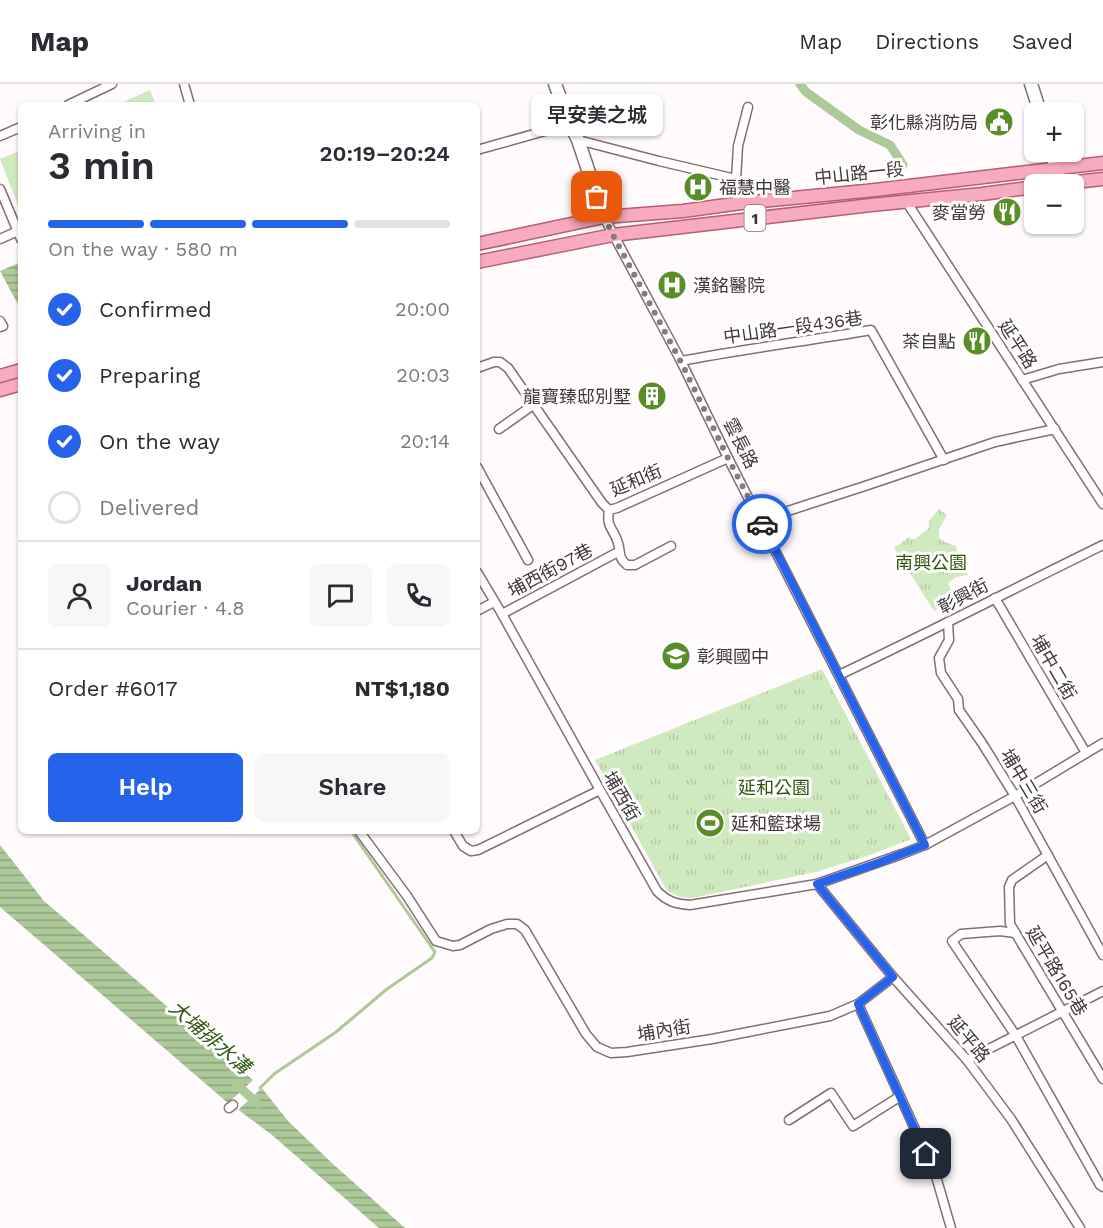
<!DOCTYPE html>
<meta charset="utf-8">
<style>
:root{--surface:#fff;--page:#f7f7f7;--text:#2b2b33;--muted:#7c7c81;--line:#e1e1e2;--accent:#2563eb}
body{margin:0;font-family:"Work Sans","Noto Sans TC",sans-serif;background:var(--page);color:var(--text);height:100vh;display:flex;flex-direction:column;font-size:22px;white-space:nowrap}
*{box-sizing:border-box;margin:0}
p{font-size:20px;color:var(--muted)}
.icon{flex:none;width:33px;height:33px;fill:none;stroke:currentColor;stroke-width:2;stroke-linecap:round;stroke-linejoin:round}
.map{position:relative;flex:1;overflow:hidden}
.drawer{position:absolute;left:18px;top:18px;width:462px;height:732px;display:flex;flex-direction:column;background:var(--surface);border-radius:9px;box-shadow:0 2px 4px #0004}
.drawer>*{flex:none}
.buttons{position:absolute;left:1024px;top:18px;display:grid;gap:12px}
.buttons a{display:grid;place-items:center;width:60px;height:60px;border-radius:9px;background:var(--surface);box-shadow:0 2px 4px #0004;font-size:30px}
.pin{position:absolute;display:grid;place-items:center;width:51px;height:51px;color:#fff;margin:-26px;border-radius:12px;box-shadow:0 3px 9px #0006}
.courier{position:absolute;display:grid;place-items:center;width:60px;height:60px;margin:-30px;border:4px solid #2563eb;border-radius:50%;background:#fff;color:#222;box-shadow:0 2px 8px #0007}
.bubble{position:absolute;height:42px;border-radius:9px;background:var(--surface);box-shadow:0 2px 4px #0004;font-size:20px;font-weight:600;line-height:42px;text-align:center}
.head em{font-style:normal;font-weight:600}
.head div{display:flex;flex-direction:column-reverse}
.head{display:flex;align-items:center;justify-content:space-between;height:102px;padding:0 30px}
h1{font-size:39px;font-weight:600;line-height:45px}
.bar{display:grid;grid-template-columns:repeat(4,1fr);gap:9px 6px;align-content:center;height:72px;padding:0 30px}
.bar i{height:8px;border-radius:4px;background:var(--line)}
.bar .current{background:var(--accent)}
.bar p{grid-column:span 4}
.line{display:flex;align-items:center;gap:15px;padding:0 30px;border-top:2px solid var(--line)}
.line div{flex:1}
.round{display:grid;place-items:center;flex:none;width:63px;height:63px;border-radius:9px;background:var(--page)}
ol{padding:0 30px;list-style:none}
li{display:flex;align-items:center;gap:18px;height:66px}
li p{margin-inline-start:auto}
li .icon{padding:6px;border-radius:50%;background:var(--accent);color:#fff;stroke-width:4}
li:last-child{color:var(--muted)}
li i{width:33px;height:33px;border:3px solid var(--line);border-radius:50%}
.button{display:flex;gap:12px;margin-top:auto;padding:12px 30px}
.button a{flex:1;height:69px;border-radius:9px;background:var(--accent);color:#fff;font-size:24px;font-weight:600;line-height:69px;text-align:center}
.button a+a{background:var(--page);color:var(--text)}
header{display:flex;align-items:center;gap:36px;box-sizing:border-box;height:84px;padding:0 30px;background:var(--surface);border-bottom:2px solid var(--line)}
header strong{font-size:28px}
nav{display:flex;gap:33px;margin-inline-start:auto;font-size:21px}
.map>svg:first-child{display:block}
.green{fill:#d0eabf}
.park{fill:url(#park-tufts)}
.water{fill:url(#water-rules)}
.pier{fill:#fffafb}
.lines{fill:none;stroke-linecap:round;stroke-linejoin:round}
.stream{stroke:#acc998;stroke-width:3}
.canal{stroke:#acc998;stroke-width:9}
.street-casing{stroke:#846e72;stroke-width:11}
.secondary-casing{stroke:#846e72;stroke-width:15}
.primary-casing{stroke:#b65e74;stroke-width:15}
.street{stroke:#fff;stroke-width:8}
.secondary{stroke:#fff;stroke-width:12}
.primary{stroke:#f8abbe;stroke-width:12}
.done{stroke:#847c7d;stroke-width:6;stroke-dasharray:0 10.8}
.route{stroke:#2563eb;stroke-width:8}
.labels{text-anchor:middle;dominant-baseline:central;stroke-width:6;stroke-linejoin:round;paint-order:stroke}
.shield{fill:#fff;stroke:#7b7474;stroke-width:1.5}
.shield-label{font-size:16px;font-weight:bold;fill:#423839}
.poi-label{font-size:18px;fill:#423839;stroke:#fff;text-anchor:end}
.street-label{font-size:18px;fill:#423839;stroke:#fff}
.park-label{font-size:18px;fill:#32540f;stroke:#fff}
.water-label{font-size:20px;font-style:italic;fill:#355814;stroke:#fff}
</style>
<header>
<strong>Map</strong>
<nav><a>Map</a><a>Directions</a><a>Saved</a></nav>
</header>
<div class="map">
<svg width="1103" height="1144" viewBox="0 0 1103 1144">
<defs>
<pattern id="park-tufts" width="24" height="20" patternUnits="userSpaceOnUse" patternTransform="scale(1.5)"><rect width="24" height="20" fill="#d0eabf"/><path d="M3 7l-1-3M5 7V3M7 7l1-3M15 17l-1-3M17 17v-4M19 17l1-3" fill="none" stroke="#b4c9a5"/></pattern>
<pattern id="water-rules" width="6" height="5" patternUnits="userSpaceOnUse" patternTransform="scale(1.5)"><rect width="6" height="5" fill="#acc998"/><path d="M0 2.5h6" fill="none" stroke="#8ea47d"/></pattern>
</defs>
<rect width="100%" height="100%" fill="#fffafb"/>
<!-- green -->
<g class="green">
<polygon points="150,6 156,21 117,21"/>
<polygon points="21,66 21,129 0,75"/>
</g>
<!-- park -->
<g class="park">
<polygon points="939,425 947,431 939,446 939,454 945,458 956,462 959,474 968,491 956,493 948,499 955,517 934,527 894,464 908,454 915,455 930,443 928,438"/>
<polygon points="822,585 911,755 873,770 816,788 692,814 680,813 667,807 595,676"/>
</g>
<!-- water -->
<g class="water">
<polygon points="21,178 21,224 20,224 0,187"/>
<polygon points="0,761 44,817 253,996 228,1019 0,823"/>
<polygon points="261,1003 288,1037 334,1081 405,1144 379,1144 272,1051 236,1024"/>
</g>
<!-- pier -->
<polygon class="pier" points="256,999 259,999 263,1003 237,1027 233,1023"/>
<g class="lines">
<!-- stream -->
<polyline class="stream" points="260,1004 274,990 336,948 387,905 432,874 435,868 351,747"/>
<!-- canal -->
<g class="canal">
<polyline points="800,0 806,8 859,46 890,61 903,81"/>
<polyline points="235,999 258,1020"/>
</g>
<!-- street casing -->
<g class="street-casing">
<g id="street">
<polyline points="184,0 190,21"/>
<polyline points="68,21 112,0"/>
<polyline points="0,52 21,43"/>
<polyline points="578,56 659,77 736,95"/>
<polyline points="477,66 570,40"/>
<polyline points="0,105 21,155"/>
<polyline points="906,117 1103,420"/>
<polyline points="741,119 736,95 738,62 748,23"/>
<polyline points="604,133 681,277 728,374 925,761"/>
<polyline points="0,155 18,147"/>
<polyline points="0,237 3,242 0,243"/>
<path d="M681 277C744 265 807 257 871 246L944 376"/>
<polyline points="477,284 494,278 500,278 508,284 602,419 609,426 617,424 728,374"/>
<polyline points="1022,296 1059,285 1103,278"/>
<polyline points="499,345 533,321"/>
<polyline points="477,383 528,476"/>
<path d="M609 426C606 445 614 444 618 459 621 469 618 474 627 481H635L671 462"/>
<polyline points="760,436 868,401 995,358 1055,345"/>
<path d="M477 488 502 530 600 706 657 807C667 817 675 820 690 821L817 800 902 770 925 761 1015 712 1103 659"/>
<polyline points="995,514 1086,669"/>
<polyline points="477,527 494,518"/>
<polyline points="502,530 618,468"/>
<polyline points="948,538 949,556 939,574 941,589 958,615 959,626 982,659 1015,712 1103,871"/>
<path d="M839 591C928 549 1015 504 1103 461"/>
<polyline points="359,747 407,812 436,857 453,862 460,861 491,845 507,840 517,840 525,846 586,950 597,963 611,969 627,968 712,955 830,932 858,920 893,893"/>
<polyline points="454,747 463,762 471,767 478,766 600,706"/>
<polyline points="1048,771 1012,796 1009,803 1010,840 1103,995"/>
<polyline points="817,800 893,893 967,976 1011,1035 1080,1144"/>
<polyline points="1015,849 1000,847 961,850 952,857 1016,952 1100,1101 1103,1103"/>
<polyline points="858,920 935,1089 951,1144"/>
<polyline points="967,976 1103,907"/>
<polyline points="229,1024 233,1021"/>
<polyline points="789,1036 831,1009 853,1042 899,1013"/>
</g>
</g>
<!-- secondary casing -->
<g class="secondary-casing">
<g id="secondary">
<polyline points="555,0 570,40 578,56 604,133"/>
<polyline points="1031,0 1040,28"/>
<polyline points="1051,68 1060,100"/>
</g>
</g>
<!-- primary casing -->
<g class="primary-casing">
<g id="primary">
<polyline points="1058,100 1103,95"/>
<polyline points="477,160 604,133 683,127 741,119 875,106 1103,79"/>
<polyline points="477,178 613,151 871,121 982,110 1035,103"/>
<polyline points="0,292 21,286"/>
<polyline points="0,306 21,300"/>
</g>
</g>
<!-- street -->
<use href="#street" class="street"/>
<!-- secondary -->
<use href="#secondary" class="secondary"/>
<!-- primary -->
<use href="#primary" class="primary"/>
</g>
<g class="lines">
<!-- done -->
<polyline class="done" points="597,113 604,133 613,151 681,278 728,374 762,440"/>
<!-- route -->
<polyline class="route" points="762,440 925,761 878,779 817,800 893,893 858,920 926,1070"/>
</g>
<!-- icons -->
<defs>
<g id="civic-disc" transform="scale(1.5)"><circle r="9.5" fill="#588d27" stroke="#fff"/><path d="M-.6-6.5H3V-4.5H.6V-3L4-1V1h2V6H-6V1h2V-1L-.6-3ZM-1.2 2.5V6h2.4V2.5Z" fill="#fff"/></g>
<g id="hospital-disc" transform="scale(1.5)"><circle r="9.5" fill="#588d27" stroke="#fff"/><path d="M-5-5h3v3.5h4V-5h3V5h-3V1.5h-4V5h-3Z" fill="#fff"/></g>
<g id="restaurant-disc" transform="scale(1.5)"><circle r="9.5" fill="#588d27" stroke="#fff"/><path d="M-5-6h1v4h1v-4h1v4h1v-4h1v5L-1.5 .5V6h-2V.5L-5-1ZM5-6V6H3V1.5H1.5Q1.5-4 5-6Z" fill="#fff"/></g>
<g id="building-disc" transform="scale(1.5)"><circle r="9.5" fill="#588d27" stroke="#fff"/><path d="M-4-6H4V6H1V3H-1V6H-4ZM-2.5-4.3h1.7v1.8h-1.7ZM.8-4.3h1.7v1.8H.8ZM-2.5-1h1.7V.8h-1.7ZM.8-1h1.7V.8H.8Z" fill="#fff"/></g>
<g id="school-disc" transform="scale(1.5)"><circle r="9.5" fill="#588d27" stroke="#fff"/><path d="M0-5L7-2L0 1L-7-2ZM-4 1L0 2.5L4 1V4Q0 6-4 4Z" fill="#fff"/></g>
<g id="stadium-disc" transform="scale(1.5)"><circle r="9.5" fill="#588d27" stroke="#fff"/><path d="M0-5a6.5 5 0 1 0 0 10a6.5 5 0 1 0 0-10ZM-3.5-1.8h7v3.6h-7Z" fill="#fff"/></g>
</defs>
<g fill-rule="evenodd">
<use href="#civic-disc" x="999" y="38"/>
<use href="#hospital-disc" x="698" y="103"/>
<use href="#restaurant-disc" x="1007" y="128"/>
<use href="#hospital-disc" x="672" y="201"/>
<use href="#restaurant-disc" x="977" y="257"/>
<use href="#building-disc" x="652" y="312"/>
<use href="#school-disc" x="676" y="572"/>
<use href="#stadium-disc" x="710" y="739"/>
</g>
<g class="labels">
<!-- shield labels -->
<rect class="shield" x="744.5" y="121" width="21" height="26" rx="4.5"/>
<g class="shield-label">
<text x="755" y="134">1</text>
</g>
<!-- poi labels -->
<g class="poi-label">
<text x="978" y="38">彰化縣消防局</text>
<text x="719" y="103" text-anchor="start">福慧中醫</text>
<text x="986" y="128">麥當勞</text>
<text x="693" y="201" text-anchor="start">漢銘醫院</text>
<text x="956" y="257">茶自點</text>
<text x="631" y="312">龍寶臻邸別墅</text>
<text x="697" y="572" text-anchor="start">彰興國中</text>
<text x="731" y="739" text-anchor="start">延和籃球場</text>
</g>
<!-- street labels -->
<g class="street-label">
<text transform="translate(859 89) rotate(-6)">中山路一段</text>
<text transform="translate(793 243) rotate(-8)">中山路一段436巷</text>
<text transform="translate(1018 260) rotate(57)">延平路</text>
<text transform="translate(741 359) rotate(63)">雲長路</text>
<text transform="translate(636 396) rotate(-23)">延和街</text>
<text transform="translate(550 486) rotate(-28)">埔西街97巷</text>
<text transform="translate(963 512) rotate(-28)">彰興街</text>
<text transform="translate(1054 583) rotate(60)">埔中二街</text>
<text transform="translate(1024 697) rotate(59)">埔中三街</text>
<text transform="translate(622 712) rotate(60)">埔西街</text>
<text transform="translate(1057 887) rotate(59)">延平路165巷</text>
<text transform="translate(664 946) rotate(-9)">埔內街</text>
<text transform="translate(969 955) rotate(50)">延平路</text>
</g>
<!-- park labels -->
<g class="park-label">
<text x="931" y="478">南興公園</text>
<text x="774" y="703">延和公園</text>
</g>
<!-- water labels -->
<g class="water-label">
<text transform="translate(210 953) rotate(41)">大埔排水溝</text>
</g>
</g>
</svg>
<div class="buttons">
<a>+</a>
<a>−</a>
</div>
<div class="pin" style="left:597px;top:113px;background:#ea580c"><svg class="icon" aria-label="bag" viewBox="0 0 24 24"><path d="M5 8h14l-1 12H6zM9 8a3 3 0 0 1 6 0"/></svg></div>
<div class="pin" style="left:926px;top:1070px;background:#1f2937"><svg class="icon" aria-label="home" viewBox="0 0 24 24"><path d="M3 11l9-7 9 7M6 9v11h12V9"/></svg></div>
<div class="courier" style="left:762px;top:440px"><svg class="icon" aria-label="car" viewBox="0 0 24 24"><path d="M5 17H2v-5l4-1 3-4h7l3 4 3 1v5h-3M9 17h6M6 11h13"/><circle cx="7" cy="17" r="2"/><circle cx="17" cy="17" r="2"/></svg></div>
<div class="bubble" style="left:531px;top:10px;width:132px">早安美之城</div>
<section class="drawer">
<div class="head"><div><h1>3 min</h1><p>Arriving in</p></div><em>20:19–20:24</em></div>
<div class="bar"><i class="current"></i><i class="current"></i><i class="current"></i><i></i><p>On the way · 580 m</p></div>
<ol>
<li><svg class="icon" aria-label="check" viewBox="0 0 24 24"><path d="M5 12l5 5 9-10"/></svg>Confirmed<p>20:00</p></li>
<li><svg class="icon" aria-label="check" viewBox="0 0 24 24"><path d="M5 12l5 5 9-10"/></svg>Preparing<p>20:03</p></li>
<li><svg class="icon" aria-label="check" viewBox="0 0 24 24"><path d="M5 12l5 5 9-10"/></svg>On the way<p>20:14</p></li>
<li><i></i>Delivered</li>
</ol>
<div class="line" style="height:108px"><a class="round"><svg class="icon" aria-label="person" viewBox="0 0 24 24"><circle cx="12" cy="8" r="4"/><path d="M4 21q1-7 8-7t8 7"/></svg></a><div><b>Jordan</b><p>Courier · 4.8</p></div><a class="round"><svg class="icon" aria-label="chat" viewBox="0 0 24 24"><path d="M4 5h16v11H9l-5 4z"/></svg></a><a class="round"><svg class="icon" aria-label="phone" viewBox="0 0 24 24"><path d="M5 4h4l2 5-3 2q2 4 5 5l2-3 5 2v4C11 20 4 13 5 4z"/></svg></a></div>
<div class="line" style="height:78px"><div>Order #6017</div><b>NT$1,180</b></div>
<div class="button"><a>Help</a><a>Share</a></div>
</section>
</div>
